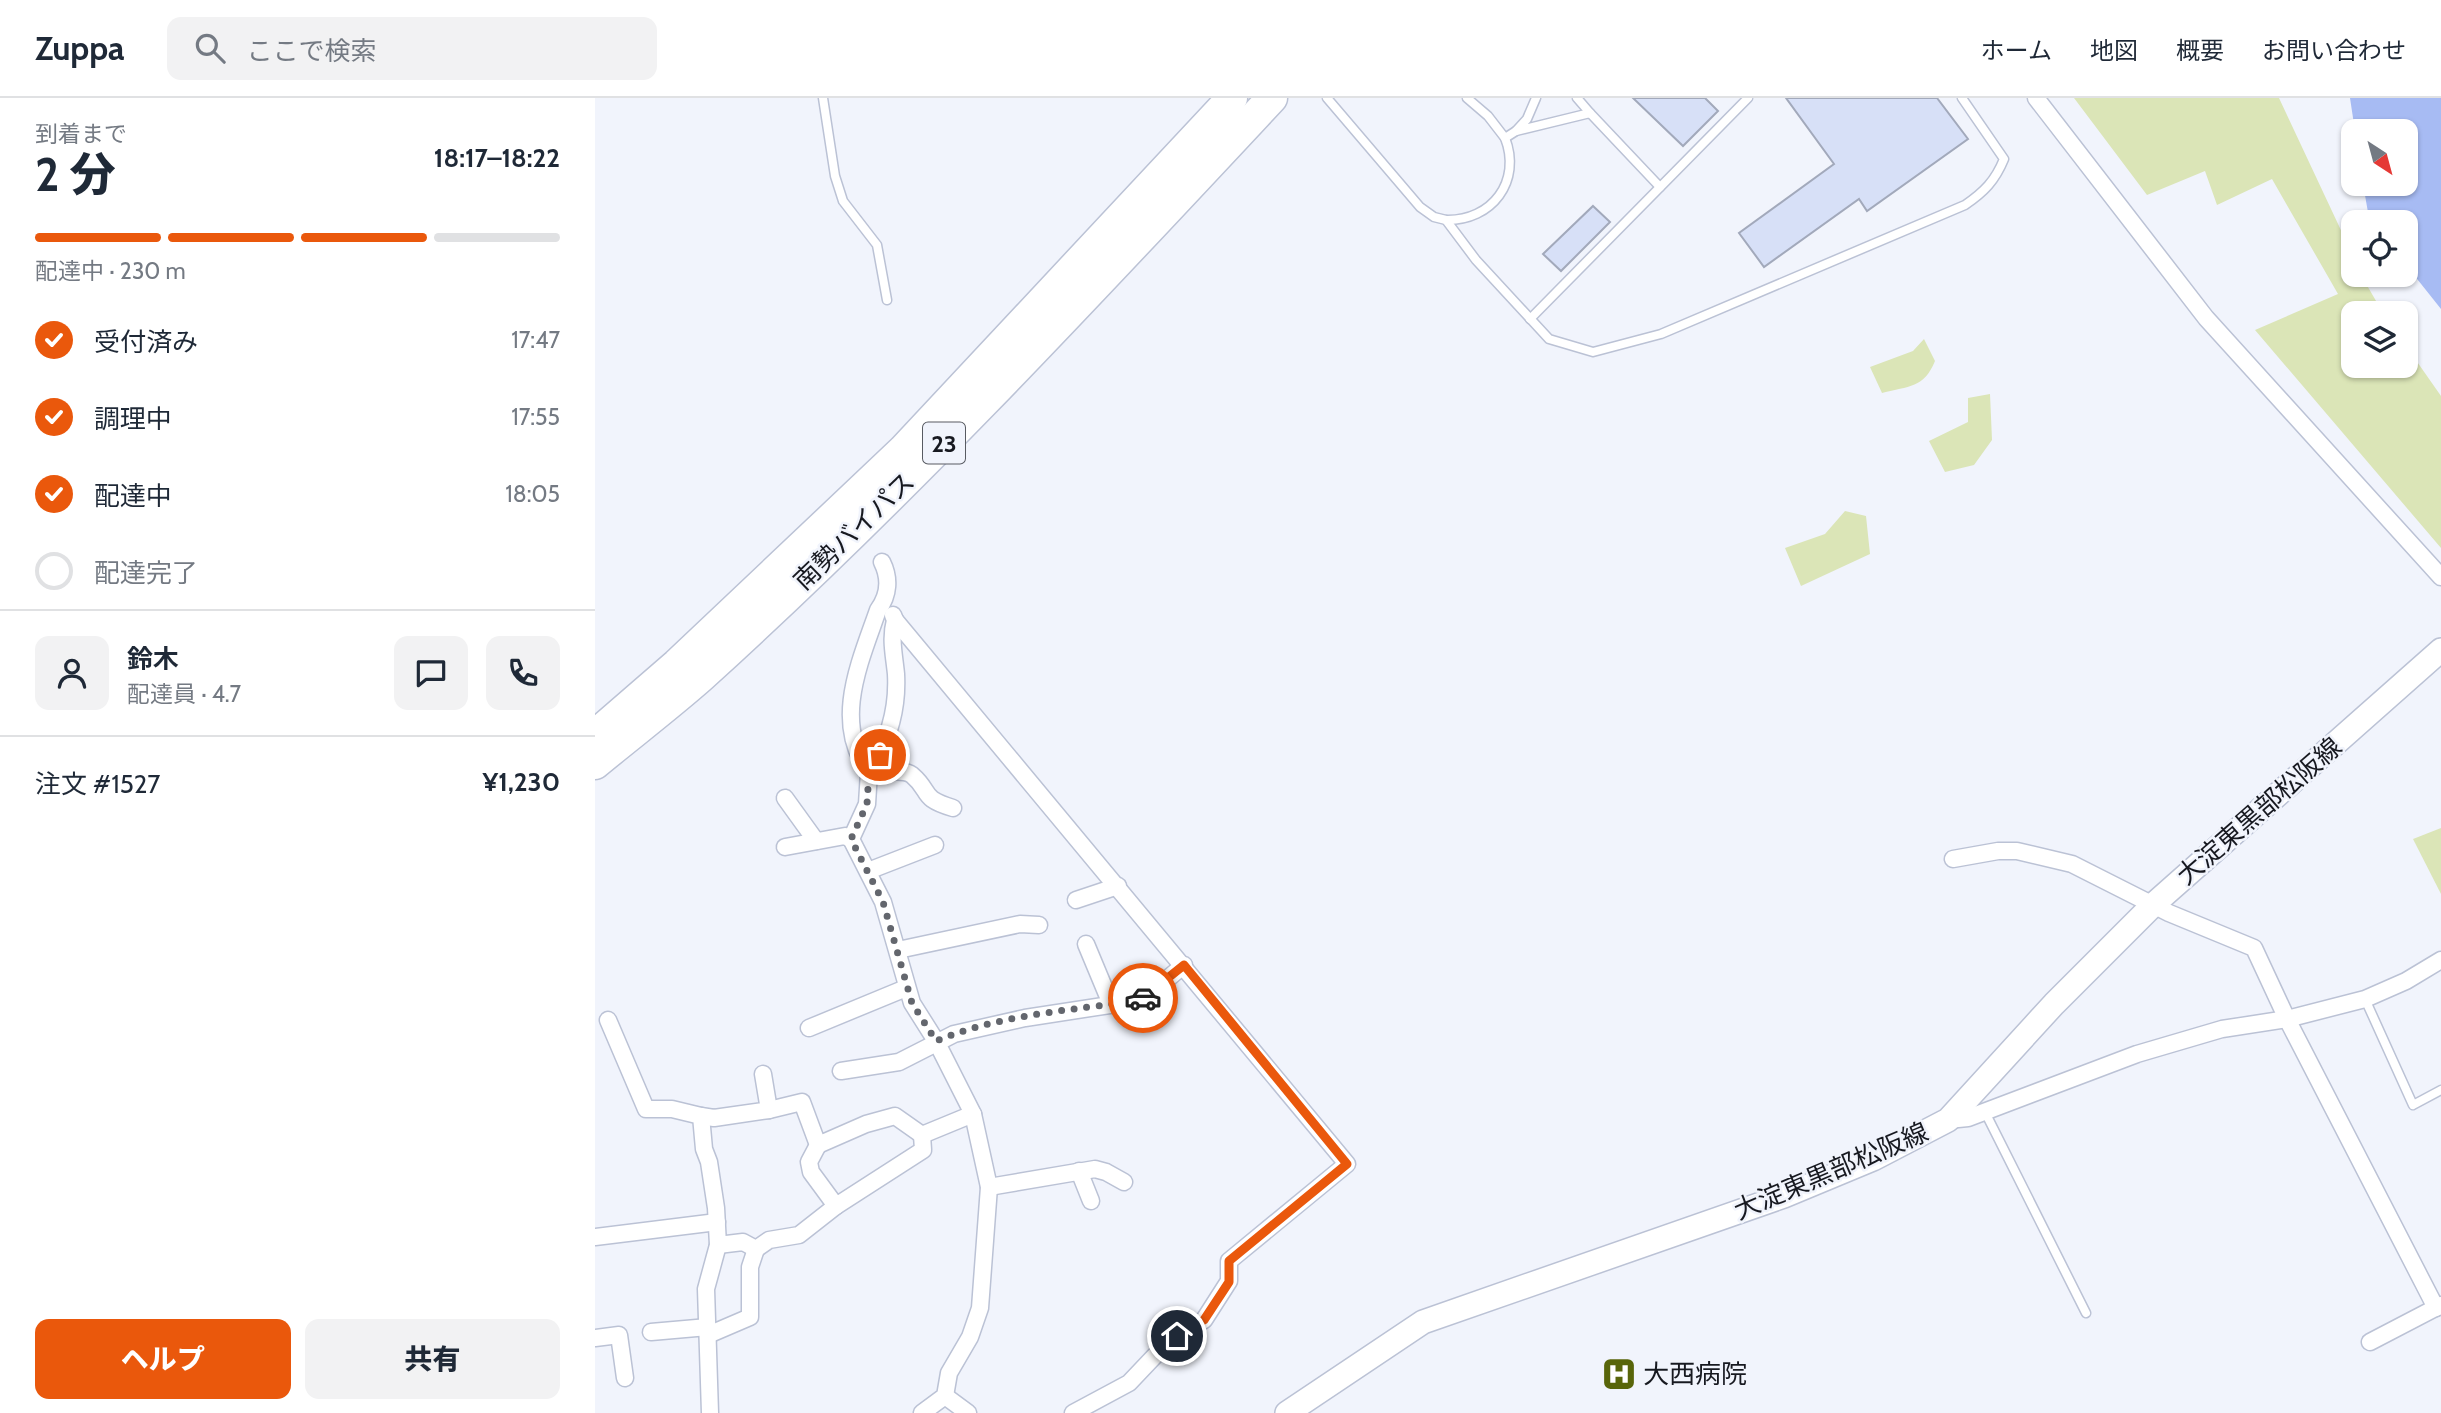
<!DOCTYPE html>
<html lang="ja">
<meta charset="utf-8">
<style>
:root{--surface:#fff;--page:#f2f2f3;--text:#1f2937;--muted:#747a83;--line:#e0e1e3;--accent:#ea580c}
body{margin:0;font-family:Cabin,"Noto Sans JP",sans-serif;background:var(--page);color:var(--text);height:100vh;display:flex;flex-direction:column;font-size:26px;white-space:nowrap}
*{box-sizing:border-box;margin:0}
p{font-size:23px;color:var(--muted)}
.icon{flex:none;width:38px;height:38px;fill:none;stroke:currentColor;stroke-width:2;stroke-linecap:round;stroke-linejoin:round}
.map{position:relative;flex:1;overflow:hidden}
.sheet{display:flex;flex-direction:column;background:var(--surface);width:595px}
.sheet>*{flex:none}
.needle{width:46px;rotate:144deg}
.controls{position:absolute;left:1746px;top:21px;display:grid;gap:14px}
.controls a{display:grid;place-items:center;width:77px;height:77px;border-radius:14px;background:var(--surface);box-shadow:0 2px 5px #0004;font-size:35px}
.pin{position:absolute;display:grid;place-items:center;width:60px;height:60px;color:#fff;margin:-30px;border:4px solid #fff;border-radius:50%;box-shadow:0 2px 7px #0007}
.courier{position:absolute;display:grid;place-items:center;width:70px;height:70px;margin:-35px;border:5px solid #ea580c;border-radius:50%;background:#fff;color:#222;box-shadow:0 2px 9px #0007}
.headline em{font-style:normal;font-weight:800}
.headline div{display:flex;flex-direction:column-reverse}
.headline{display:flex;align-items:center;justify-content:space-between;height:119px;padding:0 35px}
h1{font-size:46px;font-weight:800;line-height:52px}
.bar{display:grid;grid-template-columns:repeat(4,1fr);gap:10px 7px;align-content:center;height:84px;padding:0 35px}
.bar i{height:9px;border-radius:5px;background:var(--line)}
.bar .selected{background:var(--accent)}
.bar p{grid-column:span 4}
.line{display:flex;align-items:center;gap:18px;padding:0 35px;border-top:2px solid var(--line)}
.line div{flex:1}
.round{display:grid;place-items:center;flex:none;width:74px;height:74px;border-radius:14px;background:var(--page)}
ol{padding:0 35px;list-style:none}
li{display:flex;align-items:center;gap:21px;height:77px}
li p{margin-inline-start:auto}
li .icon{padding:7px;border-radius:50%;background:var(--accent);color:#fff;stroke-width:4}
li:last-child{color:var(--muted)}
li i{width:38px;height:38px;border:4px solid var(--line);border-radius:50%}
.button{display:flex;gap:14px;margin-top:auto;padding:14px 35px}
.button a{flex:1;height:80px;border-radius:14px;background:var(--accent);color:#fff;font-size:28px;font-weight:800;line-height:80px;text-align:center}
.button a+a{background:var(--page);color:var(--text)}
header{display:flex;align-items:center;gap:42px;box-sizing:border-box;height:98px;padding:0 35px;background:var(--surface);border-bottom:2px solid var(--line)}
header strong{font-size:33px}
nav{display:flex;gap:38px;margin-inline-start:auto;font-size:24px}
.search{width:490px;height:63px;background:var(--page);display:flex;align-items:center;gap:18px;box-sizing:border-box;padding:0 24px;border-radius:14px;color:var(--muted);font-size:26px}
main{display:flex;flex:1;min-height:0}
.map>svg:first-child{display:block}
.green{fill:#dbe5b7}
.water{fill:#a7bbf3}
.building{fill:#d7e0f7;stroke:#a2a9bb;stroke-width:2}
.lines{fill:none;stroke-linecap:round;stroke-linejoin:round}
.lane-casing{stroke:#bbc2d5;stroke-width:11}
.street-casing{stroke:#bbc2d5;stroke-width:19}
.secondary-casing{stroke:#bbc2d5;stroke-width:26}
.highway-casing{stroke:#bbc2d5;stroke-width:33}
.lane{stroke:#fff;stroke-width:8}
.street{stroke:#fff;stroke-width:16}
.secondary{stroke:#fff;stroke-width:23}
.highway{stroke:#fff;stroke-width:30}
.done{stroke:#63666d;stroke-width:7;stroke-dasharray:0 12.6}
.route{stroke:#ea580c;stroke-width:9}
.labels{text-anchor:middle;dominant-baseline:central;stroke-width:5;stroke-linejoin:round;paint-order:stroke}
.shield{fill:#f1f4fc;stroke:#585b62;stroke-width:2}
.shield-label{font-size:24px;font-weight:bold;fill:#171920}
.street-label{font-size:26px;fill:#171920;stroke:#f1f4fc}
.poi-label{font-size:26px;fill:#171920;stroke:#f1f4fc;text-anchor:start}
</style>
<header>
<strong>Zuppa</strong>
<div class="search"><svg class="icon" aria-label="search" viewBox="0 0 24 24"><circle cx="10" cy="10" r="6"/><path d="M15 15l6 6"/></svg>ここで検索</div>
<nav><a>ホーム</a><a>地図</a><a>概要</a><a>お問い合わせ</a></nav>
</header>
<main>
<section class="sheet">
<div class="headline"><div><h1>2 分</h1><p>到着まで</p></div><em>18:17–18:22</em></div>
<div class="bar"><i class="selected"></i><i class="selected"></i><i class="selected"></i><i></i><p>配達中 · 230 m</p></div>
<ol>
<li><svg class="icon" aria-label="check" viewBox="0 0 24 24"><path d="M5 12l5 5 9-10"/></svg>受付済み<p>17:47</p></li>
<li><svg class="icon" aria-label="check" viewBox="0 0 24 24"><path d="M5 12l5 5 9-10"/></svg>調理中<p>17:55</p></li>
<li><svg class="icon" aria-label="check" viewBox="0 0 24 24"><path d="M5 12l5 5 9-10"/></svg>配達中<p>18:05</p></li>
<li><i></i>配達完了</li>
</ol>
<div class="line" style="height:126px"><a class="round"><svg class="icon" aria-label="person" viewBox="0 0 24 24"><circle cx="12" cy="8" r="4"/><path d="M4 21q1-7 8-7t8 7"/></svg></a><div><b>鈴木</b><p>配達員 · 4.7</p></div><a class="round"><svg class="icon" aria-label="chat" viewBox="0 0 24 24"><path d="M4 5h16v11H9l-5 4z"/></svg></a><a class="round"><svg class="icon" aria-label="phone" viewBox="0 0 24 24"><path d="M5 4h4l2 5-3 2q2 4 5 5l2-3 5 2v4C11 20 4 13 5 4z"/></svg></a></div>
<div class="line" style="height:91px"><div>注文 #1527</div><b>¥1,230</b></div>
<div class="button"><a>ヘルプ</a><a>共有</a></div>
</section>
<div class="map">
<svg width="1846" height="1315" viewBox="0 0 1846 1315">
<rect width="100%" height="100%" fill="#f1f4fc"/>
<!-- green -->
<g class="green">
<polygon points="1479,0 1684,0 1759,160 1759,177 1766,177 1788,215 1759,215 1759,268 1811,268 1811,248 1846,298 1846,450 1660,232 1743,196 1677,81 1622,107 1610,73 1552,97"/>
<path d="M1329 241 1340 263C1329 290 1314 288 1287 295L1275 269 1318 253Z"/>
<polygon points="1395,296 1397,342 1379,367 1350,374 1334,343 1373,324 1373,300"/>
<polygon points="1250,413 1271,418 1275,456 1206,488 1190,450 1230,436"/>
<polygon points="1846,730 1846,796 1818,741"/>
</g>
<!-- water -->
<polygon class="water" points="1755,0 1846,0 1846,211 1811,167 1811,124 1777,124 1774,120 1768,86 1811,86 1811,33 1760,33"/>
<!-- building -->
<g class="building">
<polygon points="1038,0 1110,0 1123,13 1088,48"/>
<polygon points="1191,0 1342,0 1373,41 1272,113 1264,101 1169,169 1144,135 1239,66"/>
<polygon points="998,108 1015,124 966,173 948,156"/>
</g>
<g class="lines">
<!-- lane casing -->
<g class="lane-casing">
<g id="lane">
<polyline points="228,0 240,78 248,103 282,147 292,202"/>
<path d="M732 0 825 109 839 119 851 122 881 162 954 241 998 254 1066 236 1370 107C1389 94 1400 83 1409 61L1367 0"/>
<polyline points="872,0 893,18 910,40 921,33"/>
<polyline points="941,0 932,21 921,33 995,15 1065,89"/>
<polyline points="982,0 995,15"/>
<path d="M851 122C897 123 927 83 910 40"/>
<polyline points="935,221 1153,0"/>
<polyline points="1770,901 1818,1007 1846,992"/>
<polyline points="1390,1014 1491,1215"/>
</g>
</g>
<!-- street casing -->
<g class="street-casing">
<g id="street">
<polyline points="1441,0 1611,220 1846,479"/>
<path d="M287 464C295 480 294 497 283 512 265 564 237 624 274 674L272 706 256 741 288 804 317 905 341 943 378 1016 394 1089 385 1210 375 1239 354 1275 350 1298 327 1315"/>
<path d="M298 517 300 522C295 541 299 556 301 576 303 612 294 643 274 674 287 677 306 669 317 677 337 694 324 700 358 710"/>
<polyline points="300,522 752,1066 634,1163 634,1183 609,1222 571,1246 534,1285 478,1315"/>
<polyline points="190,700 221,743"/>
<polyline points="190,749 250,738 256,741"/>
<polyline points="1358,761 1403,753 1422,753 1477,766 1574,815 1659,850 1692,921 1841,1210"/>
<polyline points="273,773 340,747"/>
<polyline points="481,802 523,788"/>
<polyline points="491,846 516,906"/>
<polyline points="303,852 425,826 444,827"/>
<polyline points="13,922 51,1011 77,1011 106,1018 109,1051 114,1064 121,1110 123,1147 111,1191 115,1315"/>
<polyline points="214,930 311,890"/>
<polyline points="246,973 304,964 359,936 430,920 541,903 558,893 589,867"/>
<polyline points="174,1012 207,1004 223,1047 271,1026 300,1018 327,1037 378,1016"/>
<polyline points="106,1018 119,1020 174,1012 168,976"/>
<polyline points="1353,1022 1373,1020 1542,956 1627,931 1692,921 1770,901 1811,883 1846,862"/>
<polyline points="223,1047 214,1064 216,1074 241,1108 328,1052 327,1037"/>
<polyline points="484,1073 496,1103"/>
<polyline points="394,1089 500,1071 511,1074 529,1084"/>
<polyline points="0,1139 122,1124"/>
<polyline points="123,1147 148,1144 161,1151 174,1142 204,1137 241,1108"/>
<polyline points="56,1234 113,1229"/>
<polyline points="113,1237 155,1219 155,1169 161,1151"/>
<polyline points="0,1240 24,1237 30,1280"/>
<polyline points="1775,1244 1846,1207"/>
<polyline points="350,1298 373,1315"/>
</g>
</g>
<!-- secondary casing -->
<g class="secondary-casing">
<polyline id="secondary" points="692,1315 828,1224 1189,1098 1278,1061 1353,1022 1459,906 1559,806 1846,552"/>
</g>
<!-- highway casing -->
<g class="highway-casing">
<g id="highway">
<polyline points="0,637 82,566 308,352 637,0"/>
<path d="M0 666C35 637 72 609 106 579 307 397 492 198 677 0"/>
</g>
</g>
<!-- lane -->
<use href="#lane" class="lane"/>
<!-- street -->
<use href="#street" class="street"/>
<!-- secondary -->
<use href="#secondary" class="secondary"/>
<!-- highway -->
<use href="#highway" class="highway"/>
</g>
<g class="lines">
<!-- done -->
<path class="done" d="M285 657 274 674 272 706 256 741 288 804 317 905 341 943C403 917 476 912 541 903L548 900"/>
<!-- route -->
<polyline class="route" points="548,900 589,867 752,1066 634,1163 634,1184 609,1222 582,1238"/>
</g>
<!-- icons -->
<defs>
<g id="hospital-square" transform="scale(1.75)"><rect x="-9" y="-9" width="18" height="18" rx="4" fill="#58650a" stroke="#f1f4fc"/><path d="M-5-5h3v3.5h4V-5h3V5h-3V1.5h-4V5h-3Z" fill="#fff"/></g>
</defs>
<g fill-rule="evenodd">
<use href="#hospital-square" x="1024" y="1276"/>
</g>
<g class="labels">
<!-- shield labels -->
<rect class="shield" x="328" y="324.5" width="42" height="41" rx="5"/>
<g class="shield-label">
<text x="349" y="345">23</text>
</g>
<!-- street labels -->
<g class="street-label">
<text transform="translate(259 433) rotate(-44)">南勢バイパス</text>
<text transform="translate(1664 713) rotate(-41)">大淀東黒部松阪線</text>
<text transform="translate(1236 1073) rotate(-23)">大淀東黒部松阪線</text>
</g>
<!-- poi labels -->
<g class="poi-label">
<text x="1048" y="1276">大西病院</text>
</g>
</g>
</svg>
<div class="controls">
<a><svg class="needle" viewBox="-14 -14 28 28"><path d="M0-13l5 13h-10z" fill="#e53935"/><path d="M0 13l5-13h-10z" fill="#747a83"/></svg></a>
<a><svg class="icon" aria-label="locate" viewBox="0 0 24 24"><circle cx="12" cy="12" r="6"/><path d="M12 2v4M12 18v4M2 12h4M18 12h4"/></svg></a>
<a><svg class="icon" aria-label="layers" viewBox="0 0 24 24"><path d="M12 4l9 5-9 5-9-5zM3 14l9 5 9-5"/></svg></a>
</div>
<div class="pin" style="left:285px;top:657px;background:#ea580c"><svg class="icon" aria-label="bag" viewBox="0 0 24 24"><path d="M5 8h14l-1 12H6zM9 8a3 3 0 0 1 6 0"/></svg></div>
<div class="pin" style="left:582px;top:1238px;background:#1f2937"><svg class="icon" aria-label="home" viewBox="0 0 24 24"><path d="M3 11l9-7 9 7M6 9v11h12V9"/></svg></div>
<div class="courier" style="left:548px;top:900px"><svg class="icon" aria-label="car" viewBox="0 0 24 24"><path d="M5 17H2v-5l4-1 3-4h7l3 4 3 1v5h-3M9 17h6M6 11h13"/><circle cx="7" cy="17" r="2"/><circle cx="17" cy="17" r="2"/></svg></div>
</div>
</main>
